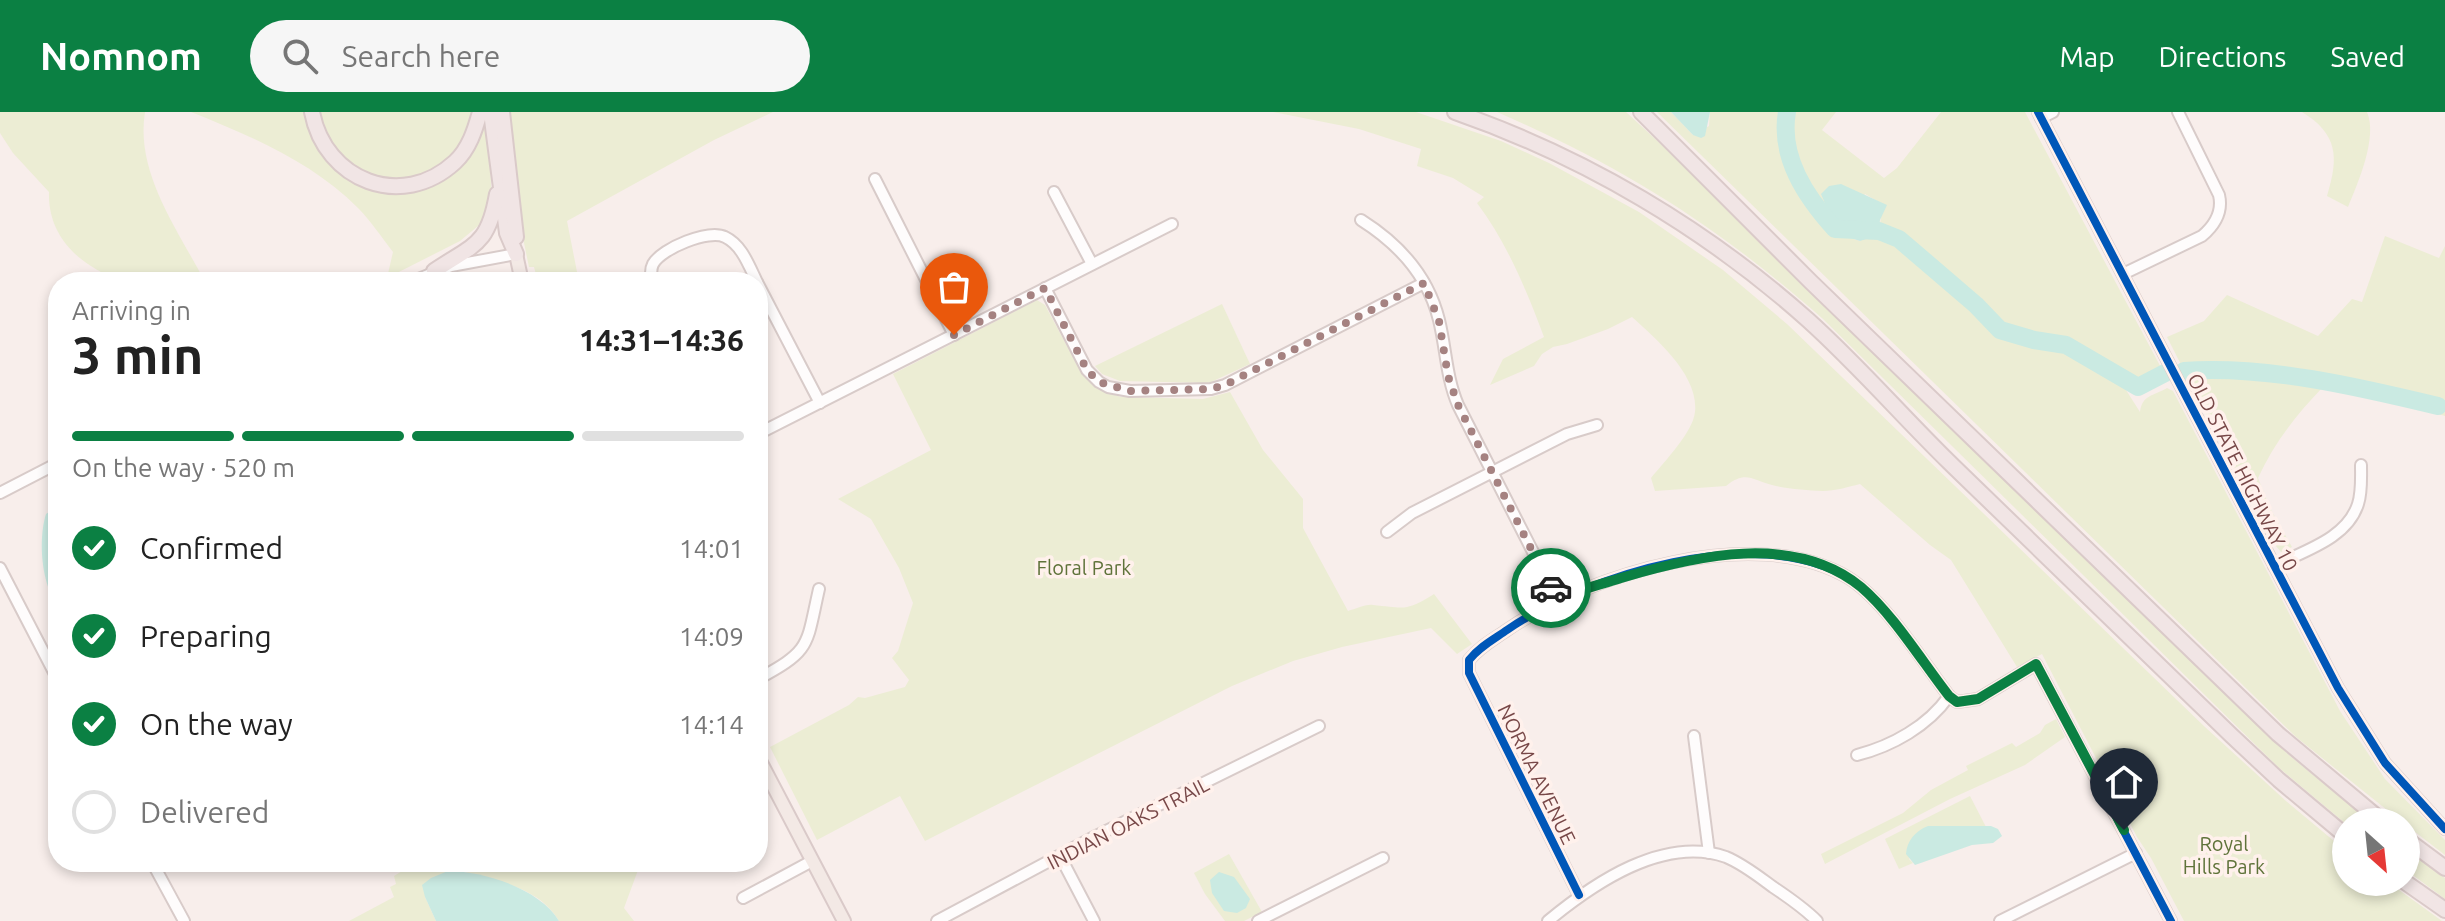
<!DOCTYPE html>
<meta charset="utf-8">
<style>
:root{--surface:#fff;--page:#f6f6f6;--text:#222;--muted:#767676;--line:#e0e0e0;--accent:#0b8043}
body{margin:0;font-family:Ubuntu,sans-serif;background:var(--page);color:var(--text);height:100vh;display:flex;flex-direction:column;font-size:30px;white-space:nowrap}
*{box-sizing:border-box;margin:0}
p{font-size:26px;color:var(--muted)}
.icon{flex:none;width:44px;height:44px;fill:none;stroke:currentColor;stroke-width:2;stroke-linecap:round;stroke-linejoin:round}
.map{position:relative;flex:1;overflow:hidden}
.drawer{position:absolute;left:48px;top:160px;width:720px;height:600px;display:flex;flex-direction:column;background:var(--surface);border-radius:32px;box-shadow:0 4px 12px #0003}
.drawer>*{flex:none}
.needle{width:52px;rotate:153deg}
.buttons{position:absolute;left:2332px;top:696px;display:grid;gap:16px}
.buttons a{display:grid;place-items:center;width:88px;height:88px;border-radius:50%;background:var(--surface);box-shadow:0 4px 12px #0003;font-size:40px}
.pin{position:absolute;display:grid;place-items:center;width:68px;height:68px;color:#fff;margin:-82px -34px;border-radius:50% 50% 50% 0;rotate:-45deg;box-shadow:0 0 8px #0007}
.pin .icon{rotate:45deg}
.courier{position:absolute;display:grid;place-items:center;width:80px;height:80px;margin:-40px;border:6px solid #0b8043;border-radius:50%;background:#fff;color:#222;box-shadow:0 2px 10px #0007}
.overview em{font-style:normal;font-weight:700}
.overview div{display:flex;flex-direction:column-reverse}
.overview{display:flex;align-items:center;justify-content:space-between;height:136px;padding:0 24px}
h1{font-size:52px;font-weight:700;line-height:60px}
.bar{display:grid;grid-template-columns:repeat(4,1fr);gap:12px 8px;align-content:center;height:96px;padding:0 24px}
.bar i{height:10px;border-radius:6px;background:var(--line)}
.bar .active{background:var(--accent)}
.bar p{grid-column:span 4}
ol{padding:0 24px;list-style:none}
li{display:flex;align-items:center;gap:24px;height:88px}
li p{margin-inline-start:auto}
li .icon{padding:8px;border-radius:50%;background:var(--accent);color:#fff;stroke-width:4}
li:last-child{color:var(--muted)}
li i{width:44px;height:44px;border:4px solid var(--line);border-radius:50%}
header{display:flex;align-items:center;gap:48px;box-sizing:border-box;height:112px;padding:0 40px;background:var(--accent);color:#fff}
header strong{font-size:38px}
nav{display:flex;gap:44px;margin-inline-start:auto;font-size:28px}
.search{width:560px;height:72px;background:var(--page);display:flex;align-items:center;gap:20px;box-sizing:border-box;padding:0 28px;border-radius:44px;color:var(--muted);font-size:30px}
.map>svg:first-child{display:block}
.green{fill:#ecedd4;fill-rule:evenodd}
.water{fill:#caeae2}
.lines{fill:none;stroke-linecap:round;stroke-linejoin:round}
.stream{stroke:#caeae2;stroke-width:3}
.river{stroke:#caeae2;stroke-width:18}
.minor-casing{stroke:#d8cbc9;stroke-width:14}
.major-casing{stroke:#dacac9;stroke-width:16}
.highway-casing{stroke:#dacac9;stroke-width:18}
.minor{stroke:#fefcfc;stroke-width:10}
.major{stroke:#f3e9e5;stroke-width:12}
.highway{stroke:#f1e5e5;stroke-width:14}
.cycleway-casing{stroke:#fff1ec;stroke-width:13}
.cycleway{stroke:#0057b8;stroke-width:8}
.done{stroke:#a58281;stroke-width:8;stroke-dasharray:0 14.4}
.route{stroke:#0b8043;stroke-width:10}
.labels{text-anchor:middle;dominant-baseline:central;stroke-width:7;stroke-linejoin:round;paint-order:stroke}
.street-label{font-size:20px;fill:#784848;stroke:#fff1ec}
.park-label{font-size:20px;fill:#5f733a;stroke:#fff1ec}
</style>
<header>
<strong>Nomnom</strong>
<div class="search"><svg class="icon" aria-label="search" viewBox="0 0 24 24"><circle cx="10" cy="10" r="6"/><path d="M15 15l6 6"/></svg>Search here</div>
<nav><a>Map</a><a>Directions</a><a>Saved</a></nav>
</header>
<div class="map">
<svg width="2445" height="809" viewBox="0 0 2445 809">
<rect width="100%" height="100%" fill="#f8eeeb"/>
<!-- green -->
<g class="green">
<path d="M0 0H145C135 61 178 118 205 170H109C104 160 100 160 91 154 64 137 48 112 49 80L13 41 0 21Z"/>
<path d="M191 0H308L348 65 432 71 483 11 488 12 492 92 482 117 478 114 460 129 387 166 393 140C382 126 371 109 358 96 312 50 251 24 191 0Z"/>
<polygon points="318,0 475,0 456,42 440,55 411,67 388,68 362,61 328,31"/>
<polygon points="509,0 773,0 714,28 567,109 579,170 538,170 534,155 529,155 523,126"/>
<path d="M1273 0H1416L1501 29 1549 51 1639 100 1723 158 1787 212 2205 615 2286 689 2346 739V770H2388L2442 809H2184L2151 746 2137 725 2042 542 2017 555 1951 448 1930 433 1860 372C1848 375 1835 379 1823 379 1807 378 1787 377 1772 373 1752 368 1746 358 1726 374L1655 379 1651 366C1664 350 1693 320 1695 300 1699 263 1656 227 1632 205L1608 217 1567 232 1553 235 1542 242 1534 254 1490 273 1503 247 1544 225C1526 177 1507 131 1477 91L1484 85 1453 66 1417 54 1421 37 1359 17Z"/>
<path d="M1497 0H1626L1716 83 2289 643 2370 710H2346V712L2278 655 1823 207C1719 115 1624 55 1497 0Z"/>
<path d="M1657 0H1671L1693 23 1709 14 1710 0H1836L1822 18 1884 66 1897 56 1941 0H2025L2166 265C2158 276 2146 277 2135 269L2126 278 2140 300C2142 283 2153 284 2167 276L2173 279 2340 599 2385 667 2445 728V743L2406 713V710H2402L2296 625ZM1865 82 1882 92 1880 114 1860 129 1838 122Z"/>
<path d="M2302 0H2367C2378 25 2358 71 2348 95L2327 84C2339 45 2338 22 2302 0Z"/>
<path d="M2385 124 2439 146 2445 134V304L2353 278 2323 275C2296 303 2274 331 2258 366L2270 396 2292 435 2281 440 2269 426 2167 225 2204 209 2227 183 2318 224 2352 187 2362 190Z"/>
<path d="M1037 188 1045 193 1082 262 1103 279 1121 285 1203 287 1230 280 1263 338 1303 387V416L1348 499C1356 497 1365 492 1373 493 1405 496 1405 500 1434 482L1472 532 1457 542 1431 516 1342 535 1293 549 1232 574 925 729 900 684 817 728 770 635 849 593 858 585 865 586 905 575 909 568 892 546 898 539 913 491 899 456 871 407 838 387 931 338 893 262Z"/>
<polygon points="1222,192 1250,252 1209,271 1120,269 1102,262 1095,254"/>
<polygon points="2056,607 2065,625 2025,653 1950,687 1825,752 1821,742 1903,701 1931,678 1968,658 1966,654 2012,631 2016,635 2040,621 2045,613"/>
<polygon points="1970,684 1986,715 1928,714 1909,747 1913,751 1899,757 1885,727"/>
<polygon points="2406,737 2445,766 2445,787 2406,758"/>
<polygon points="1229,742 1262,800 1244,809 1225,809 1205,782 1194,761"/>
<path d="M417 750H500L526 756 532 750H641L624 796 634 809H559C539 775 497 769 461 759L425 785 436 809H349L394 785 390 775 396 772 394 764Z"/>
</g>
<!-- water -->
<g class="water">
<polygon points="1671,0 1710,0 1705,24 1701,26 1693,23"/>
<polygon points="1841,72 1887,93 1880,108 1878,123 1860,129 1838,122 1821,82 1829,74"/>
<path d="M58 394V494C41 473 38 427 46 402Z"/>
<path d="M1928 714H1991L1998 717 2002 724 1993 731 1972 733 1915 753 1906 742C1907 729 1915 719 1928 714Z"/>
<path d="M448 759C484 759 540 777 559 809H436L425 785 422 773 431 766Z"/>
<polygon points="1219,760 1234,765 1250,787 1246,796 1237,801 1224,799 1212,781 1210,768"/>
</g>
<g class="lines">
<!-- stream -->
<polyline class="stream" points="2438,294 2445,295"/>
<!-- river -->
<g class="river">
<path d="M1787 0C1779 45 1806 85 1835 117L1879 119 1899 127 1976 193 2000 218 2034 228 2066 233 2138 275 2165 261"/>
<path d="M2184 259C2266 253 2359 275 2438 294"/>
</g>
<!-- minor casing -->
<g class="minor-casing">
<g id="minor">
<polyline points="2038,0 2338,576 2385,651 2445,717"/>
<polyline points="2041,6 2053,0"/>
<polyline points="875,67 954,223"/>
<polyline points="1054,80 1092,152"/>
<path d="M1361 108C1399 132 1428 163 1439 208 1446 236 1446 265 1458 293L1557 487"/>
<path d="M2123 162 2202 124C2215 113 2223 100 2219 83L2178 0"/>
<polyline points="411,170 451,154 516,142"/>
<path d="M653 170C651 163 650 158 653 152 662 136 709 117 725 125 742 133 749 154 757 170"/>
<polyline points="758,172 820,291"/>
<polyline points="1045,176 1087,258 1099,270 1108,275 1130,279 1211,277 1225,273 1424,171"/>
<polyline points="758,322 1172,112"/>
<polyline points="0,381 58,351"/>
<polyline points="1387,420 1412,401 1567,322 1597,313"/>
<path d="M2274 454C2303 439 2347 427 2358 392 2362 380 2361 365 2361 353"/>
<polyline points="0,456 58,568"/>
<path d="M758 567C812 538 806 534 819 477"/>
<polyline points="1694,624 1709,741"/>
<path d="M1857 643C1892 634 1928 614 1949 584"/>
<polyline points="1060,744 1094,809"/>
<polyline points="152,750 184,809"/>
<path d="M1579 783 1469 561V548C1479 535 1494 527 1507 518 1589 462 1755 411 1847 465 1884 487 1922 549 1949 584L1957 590 1978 587 2036 552 2171 809"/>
<polyline points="743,786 812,749"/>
<polyline points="937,809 1096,724 1319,614"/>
<polyline points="1258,809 1383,746"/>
<path d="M1548 809C1594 771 1664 723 1726 745 1743 752 1758 764 1773 775 1788 785 1804 796 1817 809"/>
<polyline points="2000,809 2136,741"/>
</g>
</g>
<!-- major casing -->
<g class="major-casing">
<g id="major">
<polyline points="516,142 522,170"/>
<polyline points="758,645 844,809"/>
</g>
</g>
<!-- highway casing -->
<g class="highway-casing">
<g id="highway">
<path d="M312 0C325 69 402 99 455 50 469 37 475 18 480 0"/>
<polyline points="491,0 507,121 516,142"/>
<polyline points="502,0 516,125"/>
<path d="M1455 0C1585 45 1706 117 1808 208 1858 253 1902 304 1949 350 2043 442 2138 533 2232 624L2279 668 2346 724"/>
<polyline points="1641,0 1811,170 2278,622 2383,710"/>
<path d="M434 159C474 132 488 134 497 82"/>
<polyline points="2406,727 2445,756"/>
<polyline points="2405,770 2445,798"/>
</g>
</g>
<!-- minor -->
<use href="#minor" class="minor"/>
<!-- major -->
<use href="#major" class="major"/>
<!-- highway -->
<use href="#highway" class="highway"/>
<!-- cycleway casing -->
<g class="cycleway-casing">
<g id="cycleway">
<polyline points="2038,0 2338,576 2385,651 2445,717"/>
<path d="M1579 783 1469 561V548C1479 535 1494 527 1507 518 1589 462 1755 411 1847 465 1884 487 1922 549 1949 584L1957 590 1978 587 2036 552 2171 809"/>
</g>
</g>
<!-- cycleway -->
<use href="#cycleway" class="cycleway"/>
</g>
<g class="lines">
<!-- done -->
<polyline class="done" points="954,223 1045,176 1087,258 1099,270 1130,279 1211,277 1225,273 1424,171 1439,209 1448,264 1458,293 1551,476"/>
<!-- route -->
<path class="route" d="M1551 476 1557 487C1578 478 1599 473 1621 466 1695 444 1794 420 1861 475 1893 502 1923 551 1949 584L1957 590 1978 587 2036 552 2124 718"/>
</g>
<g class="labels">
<!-- street labels -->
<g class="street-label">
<text transform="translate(2243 360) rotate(63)">OLD STATE HIGHWAY 10</text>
<text transform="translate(1537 662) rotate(64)">NORMA AVENUE</text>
<text transform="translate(1128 711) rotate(-27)">INDIAN OAKS TRAIL</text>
</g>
<!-- park labels -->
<g class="park-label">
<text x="1084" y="455">Floral Park</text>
<text x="2224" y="731">Royal<tspan x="2224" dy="23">Hills Park</tspan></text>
</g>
</g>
</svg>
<div class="buttons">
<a><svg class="needle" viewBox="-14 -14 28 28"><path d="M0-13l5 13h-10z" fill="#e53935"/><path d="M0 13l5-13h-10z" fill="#767676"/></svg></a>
</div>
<div class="pin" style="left:954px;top:223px;background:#ea580c"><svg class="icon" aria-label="bag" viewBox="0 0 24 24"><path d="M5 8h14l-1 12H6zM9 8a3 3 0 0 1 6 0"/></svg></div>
<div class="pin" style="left:2124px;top:718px;background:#1f2937"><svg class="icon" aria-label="home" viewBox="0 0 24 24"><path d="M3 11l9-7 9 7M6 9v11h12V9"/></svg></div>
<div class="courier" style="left:1551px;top:476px"><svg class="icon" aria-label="car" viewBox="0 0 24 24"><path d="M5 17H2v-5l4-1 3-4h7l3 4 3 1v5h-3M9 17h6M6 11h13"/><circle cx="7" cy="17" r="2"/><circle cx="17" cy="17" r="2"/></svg></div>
<section class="drawer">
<div class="overview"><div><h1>3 min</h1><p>Arriving in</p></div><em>14:31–14:36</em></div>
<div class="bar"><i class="active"></i><i class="active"></i><i class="active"></i><i></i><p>On the way · 520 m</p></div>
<ol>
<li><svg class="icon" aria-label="check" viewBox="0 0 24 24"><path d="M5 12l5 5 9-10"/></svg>Confirmed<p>14:01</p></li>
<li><svg class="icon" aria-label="check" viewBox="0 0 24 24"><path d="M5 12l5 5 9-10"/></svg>Preparing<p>14:09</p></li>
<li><svg class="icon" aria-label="check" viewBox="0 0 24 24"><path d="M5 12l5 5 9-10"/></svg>On the way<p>14:14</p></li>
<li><i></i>Delivered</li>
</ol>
</section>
</div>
